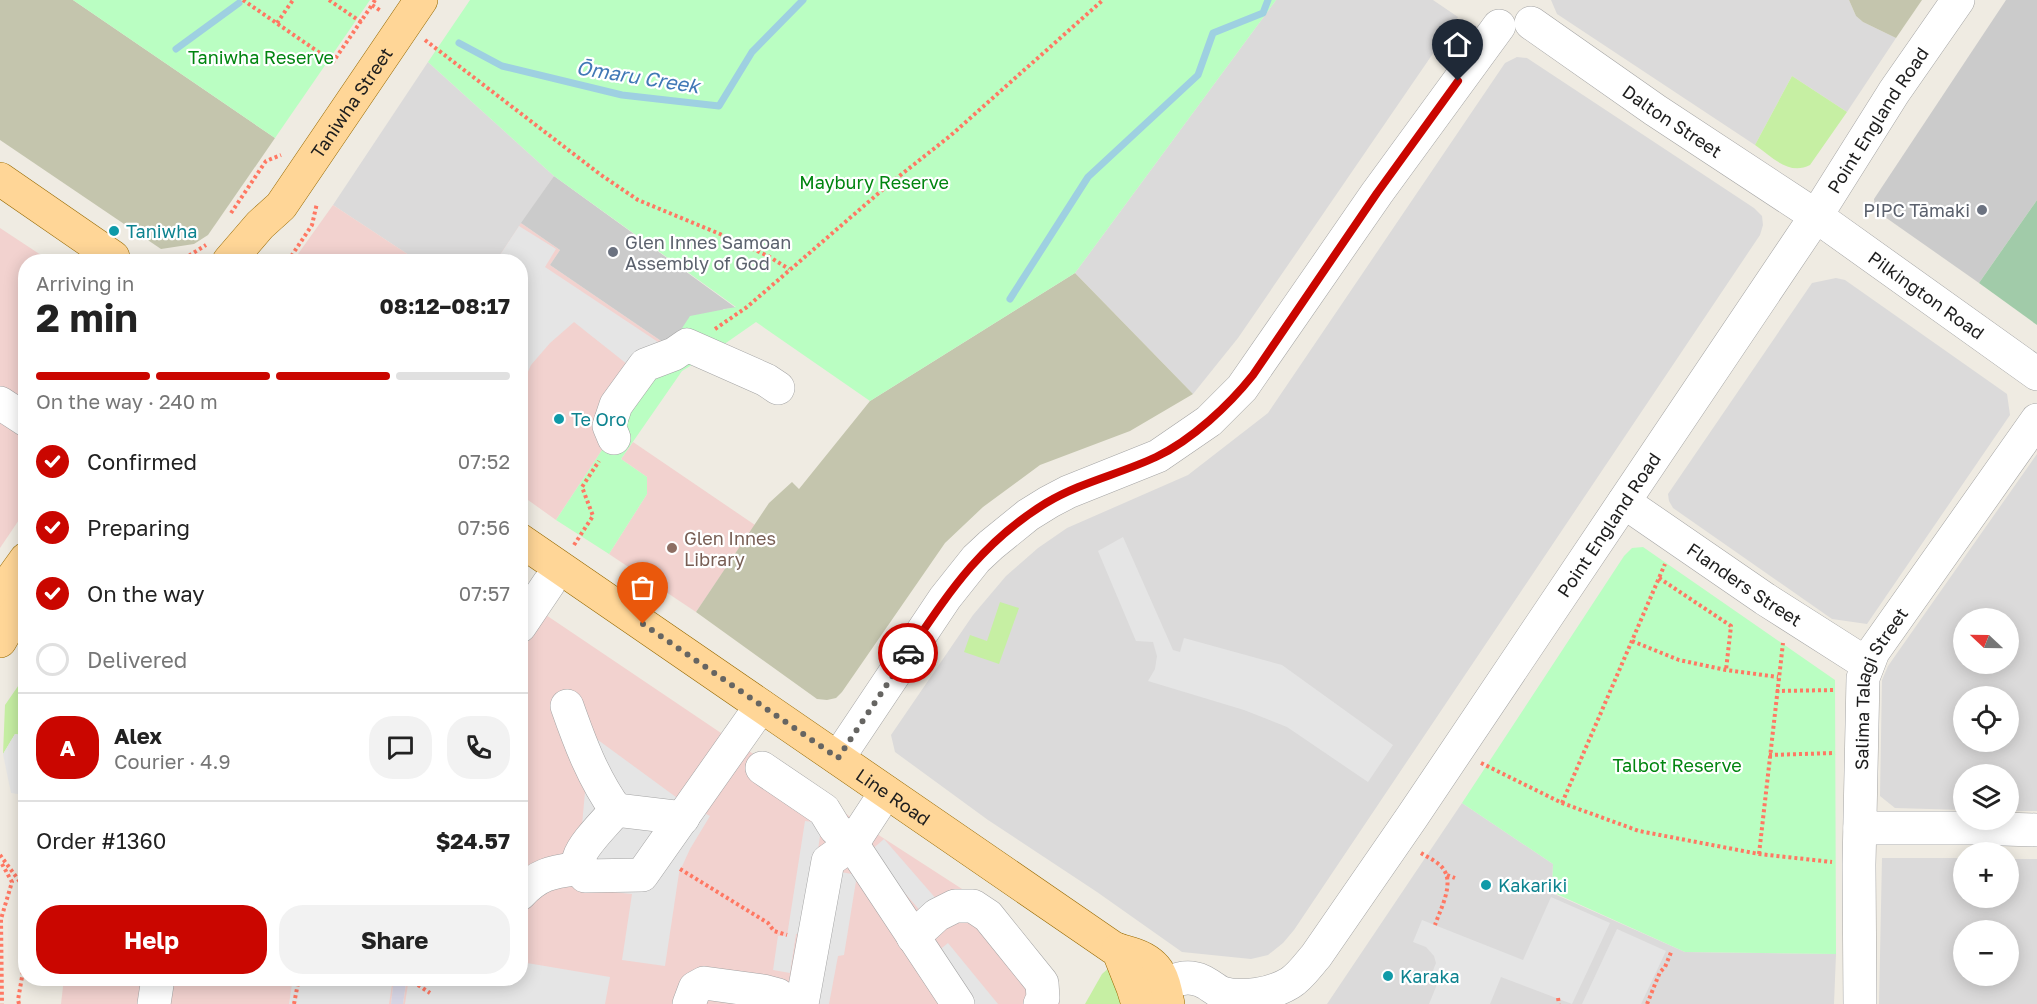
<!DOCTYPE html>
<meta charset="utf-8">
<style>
:root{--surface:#fff;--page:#f2f2f2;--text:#222;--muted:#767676;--line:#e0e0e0;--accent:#ca0600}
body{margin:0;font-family:"Golos Text",sans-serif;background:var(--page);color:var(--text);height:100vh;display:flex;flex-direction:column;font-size:22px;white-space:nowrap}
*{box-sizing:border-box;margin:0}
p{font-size:20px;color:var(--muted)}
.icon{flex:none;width:33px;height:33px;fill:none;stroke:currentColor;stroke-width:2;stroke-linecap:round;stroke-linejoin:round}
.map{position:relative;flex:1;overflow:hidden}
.side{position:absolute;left:18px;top:254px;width:510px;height:732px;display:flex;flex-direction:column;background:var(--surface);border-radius:24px;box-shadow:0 3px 15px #0003}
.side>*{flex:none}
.needle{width:39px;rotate:292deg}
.fabs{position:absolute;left:1953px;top:608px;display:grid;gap:12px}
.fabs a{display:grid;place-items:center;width:66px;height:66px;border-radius:50%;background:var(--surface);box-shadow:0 3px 15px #0003;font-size:30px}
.pin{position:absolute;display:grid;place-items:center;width:51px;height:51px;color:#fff;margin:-62px -26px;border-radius:50% 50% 50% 0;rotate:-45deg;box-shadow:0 0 6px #0007}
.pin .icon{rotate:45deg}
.courier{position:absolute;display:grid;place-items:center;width:60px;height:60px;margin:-30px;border:4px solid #ca0600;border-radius:50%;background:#fff;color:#222;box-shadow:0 2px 8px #0007}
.headline em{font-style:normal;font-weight:700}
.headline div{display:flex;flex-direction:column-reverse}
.headline{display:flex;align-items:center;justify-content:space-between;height:102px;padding:0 18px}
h1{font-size:39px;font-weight:700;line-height:45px}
.bar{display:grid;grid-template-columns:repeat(4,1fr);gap:9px 6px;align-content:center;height:72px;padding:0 18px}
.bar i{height:8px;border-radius:4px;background:var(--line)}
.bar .on{background:var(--accent)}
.bar p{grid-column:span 4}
.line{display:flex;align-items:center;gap:15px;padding:0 18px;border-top:2px solid var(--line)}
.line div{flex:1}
.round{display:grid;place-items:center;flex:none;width:63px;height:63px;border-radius:24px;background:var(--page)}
ol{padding:0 18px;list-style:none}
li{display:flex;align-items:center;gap:18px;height:66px}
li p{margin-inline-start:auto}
li .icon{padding:6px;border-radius:50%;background:var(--accent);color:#fff;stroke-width:4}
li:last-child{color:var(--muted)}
li i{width:33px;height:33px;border:3px solid var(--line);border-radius:50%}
.cta{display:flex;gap:12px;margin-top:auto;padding:12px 18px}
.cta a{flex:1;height:69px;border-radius:24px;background:var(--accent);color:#fff;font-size:24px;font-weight:700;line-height:69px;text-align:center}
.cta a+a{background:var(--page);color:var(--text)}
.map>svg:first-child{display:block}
.residential{fill:#dbdada;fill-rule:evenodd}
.commercial{fill:#f2d2cf}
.religious{fill:#cbcbcb}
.construction{fill:#c4c5ad}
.grass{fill:#c6efa3}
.cemetery{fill:#a1cba9}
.park{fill:#bafec2}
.parking{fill:#e5e5e5}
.plaza{fill:#d7d6e5}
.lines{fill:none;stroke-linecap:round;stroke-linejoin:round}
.stream{stroke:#9ed0e1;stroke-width:7}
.minor-casing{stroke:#a4a4a4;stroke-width:34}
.major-casing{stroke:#966900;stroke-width:34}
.path{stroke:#ff7863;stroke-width:4;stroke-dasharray:3 3;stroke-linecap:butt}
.minor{stroke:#fff;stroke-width:33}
.major{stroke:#ffd697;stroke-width:33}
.done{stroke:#666562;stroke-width:6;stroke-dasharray:0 10.8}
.route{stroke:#ca0600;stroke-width:8}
.worship-dot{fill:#6b7280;stroke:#fff;stroke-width:2}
.culture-dot{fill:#0f9aa8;stroke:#fff;stroke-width:2}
.education-dot{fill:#8d6e63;stroke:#fff;stroke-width:2}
.labels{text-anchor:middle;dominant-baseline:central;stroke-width:4.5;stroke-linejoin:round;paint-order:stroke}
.park-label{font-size:18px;fill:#018510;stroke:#fff}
.street-label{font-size:18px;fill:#1d1d1d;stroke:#fff}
.worship-label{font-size:18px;fill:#5b616d;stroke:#fff;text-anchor:end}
.culture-label{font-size:18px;fill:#0d838f;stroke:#fff;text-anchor:start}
.education-label{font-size:18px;fill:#785e54;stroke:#fff;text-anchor:start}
.water-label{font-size:20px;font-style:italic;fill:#4178b6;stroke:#fff}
</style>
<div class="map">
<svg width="2037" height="1004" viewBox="0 0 2037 1004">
<rect width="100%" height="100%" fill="#efebe2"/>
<!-- residential -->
<g class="residential">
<polygon points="1276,0 1433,0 1458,17 1238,338 1193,394 1075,273"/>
<polygon points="1551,0 1849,0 1856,16 1863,22 1896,38 1847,112 1792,76 1755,145 1557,14"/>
<polygon points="1517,57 1527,58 1754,208 1762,216 1763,225 1760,235 1294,930 1283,943 1268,955 1251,959 1182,952 1097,892 988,820 895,752 891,735 973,615 1006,576 1038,548 1067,528 1188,475 1268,413 1505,63"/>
<polygon points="428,62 554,176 496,261 418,261 333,205"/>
<polygon points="1836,278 1845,280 2007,394 2010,415 1867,624 1832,619 1673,508 1669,501 1668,494 1812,283"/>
<path d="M2037 454V811H2009L2008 774H1964L1963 810 1895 808 1880 796 1882 680 1888 666ZM1964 618H2008V663H1964ZM1964 696H2008V741H1964Z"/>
<polygon points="1462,803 1553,864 1552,893 1685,952 1836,954 1834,1004 1327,1004"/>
<path d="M1882 858H1963L1964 897H2008L2009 859H2037V1004H1879ZM1964 930H2008V975H1964Z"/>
</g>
<!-- commercial -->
<g class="commercial">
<polygon points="333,205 418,261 293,261"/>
<polygon points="521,223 560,250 550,265 670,347 556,520 521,495 520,261 496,261"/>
<polygon points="0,228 50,261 26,261 25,409 0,393"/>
<polygon points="0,414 26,431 25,511 0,548"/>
<polygon points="633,442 755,525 696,612 609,554 647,494 647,477 621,459"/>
<polygon points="546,615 724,735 976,898 1056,984 1060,1004 403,1004 406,983 419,984 425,978 520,978 521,652"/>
<polygon points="64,978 145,978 141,1004 61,1004"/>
<polygon points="168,978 394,978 391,1004 165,1004"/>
</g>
<!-- religious -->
<g class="religious">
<polygon points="2006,0 2037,0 2037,200 1979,283 1875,210 1874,199"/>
<polygon points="554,176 736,308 724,309 670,347 550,265 560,250 521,223"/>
</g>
<!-- construction -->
<g class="construction">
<polygon points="0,0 73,0 275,138 208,235 194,244 161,249 0,140"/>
<polygon points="1849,0 1922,0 1896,38 1863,22 1856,16"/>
<polygon points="1075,273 1193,394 1130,431 1040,465 983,507 945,543 842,692 836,698 827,700 817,699 696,612 769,503 792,482 799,489 870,401"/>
</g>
<!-- grass -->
<g class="grass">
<path d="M1792 76 1847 112 1810 165C1789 176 1772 157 1755 145Z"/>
<polygon points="1000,602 1019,608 999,664 964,652 970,635 987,641"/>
<polygon points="25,676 25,736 15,734 3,754 5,705"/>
<polygon points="1110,967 1129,1004 1085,1004 1102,974"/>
</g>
<!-- cemetery -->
<polygon class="cemetery" points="2037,200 2037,325 1979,283"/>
<!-- park -->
<g class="park">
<polygon points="73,0 370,0 275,138"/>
<polygon points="470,0 1276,0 1075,273 870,401 756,322 713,352 682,371 621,459 647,477 647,494 609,554 556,520 690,316 736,307 554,176 428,62"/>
<polygon points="1643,547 1835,680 1836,954 1685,952 1552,892 1553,864 1462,803 1624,556 1632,548"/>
</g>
<!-- parking -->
<g class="parking">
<polygon points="519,226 556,249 545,267 658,342 637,372 574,322 550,343 531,365 521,387 520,261 496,261"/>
<polygon points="1123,537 1173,650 1180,652 1184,638 1282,665 1393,745 1368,782 1287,727 1244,710 1148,681 1155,669 1157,656 1153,642 1136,641 1098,551"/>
<polygon points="15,734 25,736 25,795 11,793 3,754"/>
<polygon points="594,737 680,800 710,816 690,849 679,873 665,966 622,960 632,894 612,892 561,859 582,825 586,781"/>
<polygon points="805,821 822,823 805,935 796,934 790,973 773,970 778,936 787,936"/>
<polygon points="884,839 938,901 923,914 869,852"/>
<polygon points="841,872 857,875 844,955 838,956 829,1004 813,1004"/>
<polygon points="1551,897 1610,923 1572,1004 1501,977 1490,1004 1429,1004 1438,982 1430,978 1436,963 1434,956 1426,947 1413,942 1422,920 1523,960"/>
<polygon points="1617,929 1666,951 1641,1004 1582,1004"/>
<polygon points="948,943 998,1004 972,1004 932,956"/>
<polygon points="521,962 610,977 605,1004 405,1004 408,984 418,985 429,978 520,978"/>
<polygon points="293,978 393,978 389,1004 289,1004"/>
</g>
<!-- plaza -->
<polygon class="plaza" points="394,978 408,978 409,981 416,983 420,978 425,978 419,984 406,983 403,1004 391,1004"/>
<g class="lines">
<!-- stream -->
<g class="stream">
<polyline points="459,43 502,66 622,95 719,106 752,52 803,0"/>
<polyline points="176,49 239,3"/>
<polyline points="1010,299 1088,177 1198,75 1213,33 1263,13 1268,0"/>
</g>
<!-- minor casing -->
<g class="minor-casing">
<g id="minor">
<path id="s1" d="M1531 23 1655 110 1816 216 2037 374"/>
<polyline points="0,403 26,420"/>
<polyline points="614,438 609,426 616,405 645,365 674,354 687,345 766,380 778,388"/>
<path id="s2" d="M1624 502 1765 599 1867 664"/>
<polyline points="520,626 549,583"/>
<path d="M567 706C580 743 593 778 616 810"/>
<polyline points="838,758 945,598 976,559 991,545 1028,515 1049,502 1068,492 1158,456 1209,421 1242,388 1377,193 1499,26"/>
<polyline points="762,768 824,810 835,828 852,844 958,1004"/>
<path d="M616 810C606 822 583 844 579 858 577 865 581 871 585 876L642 875 761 706"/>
<polyline points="616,810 683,818"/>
<polyline points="1860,828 1972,828 2037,830"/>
<path d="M520 894C539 873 553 872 580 868"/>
<polyline points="913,937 937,915 955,906 973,906 988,916 1042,983 1043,998 1040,1004"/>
<polyline points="154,1004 158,978"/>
<polyline points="689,1004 695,988 704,983 763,991 778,995 791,1004"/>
<polyline points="802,1004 828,861 852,844 886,792"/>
<path id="s3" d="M1148 1004C1156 985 1182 972 1202 981 1209 984 1215 990 1222 993 1243 999 1272 994 1290 983 1300 977 1308 965 1316 956L1412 817 1816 216 1894 92 1958 0"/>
<path id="s4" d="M1860 1004 1859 865 1863 678 1873 652 2037 420"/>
</g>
</g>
<!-- major casing -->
<g class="major-casing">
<g id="major">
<polyline points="0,179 113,257"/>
<path id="s5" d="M229 261 260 225 281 206 421 0"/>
<path id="s6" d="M520 540 1112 947C1119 951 1127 952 1135 955 1160 964 1164 980 1168 1004"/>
<polyline points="0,595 26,559"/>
<polyline points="0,641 26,596"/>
<polyline points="1118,950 1133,988 1138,1004"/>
</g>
</g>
<!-- path -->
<g class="path">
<polyline points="243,0 333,62 372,5"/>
<polyline points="329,0 361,22"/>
<polyline points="375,0 372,5 381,11"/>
<polyline points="277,23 293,0"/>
<polyline points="425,40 601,175 638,200 720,234 768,256 789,269"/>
<polyline points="231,213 266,161 281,155"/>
<polyline points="186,261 190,255 206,245"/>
<polyline points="288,261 312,225 317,203"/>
<polyline points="715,329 747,307 888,185 950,136 1103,0"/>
<polyline points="574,545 593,516 582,487 599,461"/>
<polyline points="1659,578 1731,626 1726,670"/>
<polyline points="1632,641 1679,660 1726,670 1778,677"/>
<polyline points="1776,691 1836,690"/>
<polyline points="1769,755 1835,753"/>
<polyline points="1481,763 1562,803 1639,831 1759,854 1832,862"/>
<polyline points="1562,803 1665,564"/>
<path d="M1421 853C1429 858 1440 863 1444 870 1454 885 1440 910 1435 925"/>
<polyline points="1759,854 1783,643"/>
<polyline points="0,855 26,890"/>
<polyline points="2,864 12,882 1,919 2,1004"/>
<polyline points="680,869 768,923 774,931 787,935"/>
<polyline points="1447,875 1455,878"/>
<polyline points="418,985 430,993"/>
<polyline points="1558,998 1559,1004"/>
<polyline points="19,1004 18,1000 26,954"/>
<polyline points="294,1004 299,978"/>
<polyline points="1647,1004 1660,972 1665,967 1672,950"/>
</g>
<!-- minor -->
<use href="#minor" class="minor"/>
<!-- major -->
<use href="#major" class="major"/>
</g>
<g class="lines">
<!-- done -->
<polyline class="done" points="643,624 838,758 908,653"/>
<!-- route -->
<path class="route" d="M908 653C950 591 981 543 1046 503 1081 482 1120 474 1156 457 1192 440 1229 405 1253 375L1377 193 1458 81"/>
</g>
<!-- markers -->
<g class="worship-dot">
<circle cx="1982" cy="210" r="6"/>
<circle cx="613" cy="252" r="6"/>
</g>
<g class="culture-dot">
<circle cx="114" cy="231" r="6"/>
<circle cx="559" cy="419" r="6"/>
<circle cx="1486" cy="885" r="6"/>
<circle cx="1388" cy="976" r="6"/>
</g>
<circle class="education-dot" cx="672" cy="548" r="6"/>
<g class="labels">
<!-- park labels -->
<g class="park-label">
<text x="261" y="57">Taniwha Reserve</text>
<text x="874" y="182">Maybury Reserve</text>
<text x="1677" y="765">Talbot Reserve</text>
</g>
<!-- street labels -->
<g class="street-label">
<text stroke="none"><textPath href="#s5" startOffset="201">Taniwha Street</textPath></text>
<text stroke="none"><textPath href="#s3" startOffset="1203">Point England Road</textPath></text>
<text stroke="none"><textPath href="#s1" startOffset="172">Dalton Street</textPath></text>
<text stroke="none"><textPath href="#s1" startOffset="480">Pilkington Road</textPath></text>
<text stroke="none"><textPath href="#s3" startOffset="717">Point England Road</textPath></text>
<text stroke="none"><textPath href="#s2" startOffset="146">Flanders Street</textPath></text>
<text stroke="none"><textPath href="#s4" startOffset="320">Salima Talagi Street</textPath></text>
<text stroke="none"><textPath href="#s6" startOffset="453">Line Road</textPath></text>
</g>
<!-- worship labels -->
<g class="worship-label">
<text x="1970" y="210">PIPC Tāmaki</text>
<text x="625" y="242" text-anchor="start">Glen Innes Samoan<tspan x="625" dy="21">Assembly of God</tspan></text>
</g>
<!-- culture labels -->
<g class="culture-label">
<text x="126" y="231">Taniwha</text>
<text x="571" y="419">Te Oro</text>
<text x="1498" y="885">Kakariki</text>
<text x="1400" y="976">Karaka</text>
</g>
<!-- education labels -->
<g class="education-label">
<text x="684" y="538">Glen Innes<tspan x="684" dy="21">Library</tspan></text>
</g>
<!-- water labels -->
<g class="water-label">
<text transform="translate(638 76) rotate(9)">Ōmaru Creek</text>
</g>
</g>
</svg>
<div class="fabs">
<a><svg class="needle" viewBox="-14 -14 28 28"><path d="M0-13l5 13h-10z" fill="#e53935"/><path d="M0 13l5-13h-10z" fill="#767676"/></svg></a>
<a><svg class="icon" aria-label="locate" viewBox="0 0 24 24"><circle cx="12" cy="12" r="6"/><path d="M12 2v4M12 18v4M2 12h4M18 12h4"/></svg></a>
<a><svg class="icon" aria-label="layers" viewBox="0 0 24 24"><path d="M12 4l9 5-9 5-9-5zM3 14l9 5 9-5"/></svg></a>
<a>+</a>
<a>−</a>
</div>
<div class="pin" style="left:643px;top:624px;background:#ea580c"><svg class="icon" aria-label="bag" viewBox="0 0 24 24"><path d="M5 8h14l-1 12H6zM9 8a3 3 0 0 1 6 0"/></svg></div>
<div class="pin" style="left:1458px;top:81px;background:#1f2937"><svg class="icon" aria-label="home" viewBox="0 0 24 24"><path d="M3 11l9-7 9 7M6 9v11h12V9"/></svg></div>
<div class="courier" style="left:908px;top:653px"><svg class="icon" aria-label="car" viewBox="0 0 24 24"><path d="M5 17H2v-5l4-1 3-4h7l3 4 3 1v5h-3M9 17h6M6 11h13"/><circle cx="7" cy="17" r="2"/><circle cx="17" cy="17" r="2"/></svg></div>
<section class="side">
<div class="headline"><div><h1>2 min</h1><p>Arriving in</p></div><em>08:12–08:17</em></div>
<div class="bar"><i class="on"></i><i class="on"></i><i class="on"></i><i></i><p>On the way · 240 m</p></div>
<ol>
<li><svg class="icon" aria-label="check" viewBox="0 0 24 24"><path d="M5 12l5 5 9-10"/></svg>Confirmed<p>07:52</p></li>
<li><svg class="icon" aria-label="check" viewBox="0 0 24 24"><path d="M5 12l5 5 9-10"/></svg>Preparing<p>07:56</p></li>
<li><svg class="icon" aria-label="check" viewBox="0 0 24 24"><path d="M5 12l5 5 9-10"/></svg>On the way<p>07:57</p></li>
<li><i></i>Delivered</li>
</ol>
<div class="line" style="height:108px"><b class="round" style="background:var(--accent);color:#fff">A</b><div><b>Alex</b><p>Courier · 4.9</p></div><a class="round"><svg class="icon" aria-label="chat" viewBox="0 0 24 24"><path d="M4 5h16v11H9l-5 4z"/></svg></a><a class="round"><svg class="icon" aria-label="phone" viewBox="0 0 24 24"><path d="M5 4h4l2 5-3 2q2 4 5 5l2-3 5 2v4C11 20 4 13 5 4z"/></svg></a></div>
<div class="line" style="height:78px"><div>Order #1360</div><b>$24.57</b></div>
<div class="cta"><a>Help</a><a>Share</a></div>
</section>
</div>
